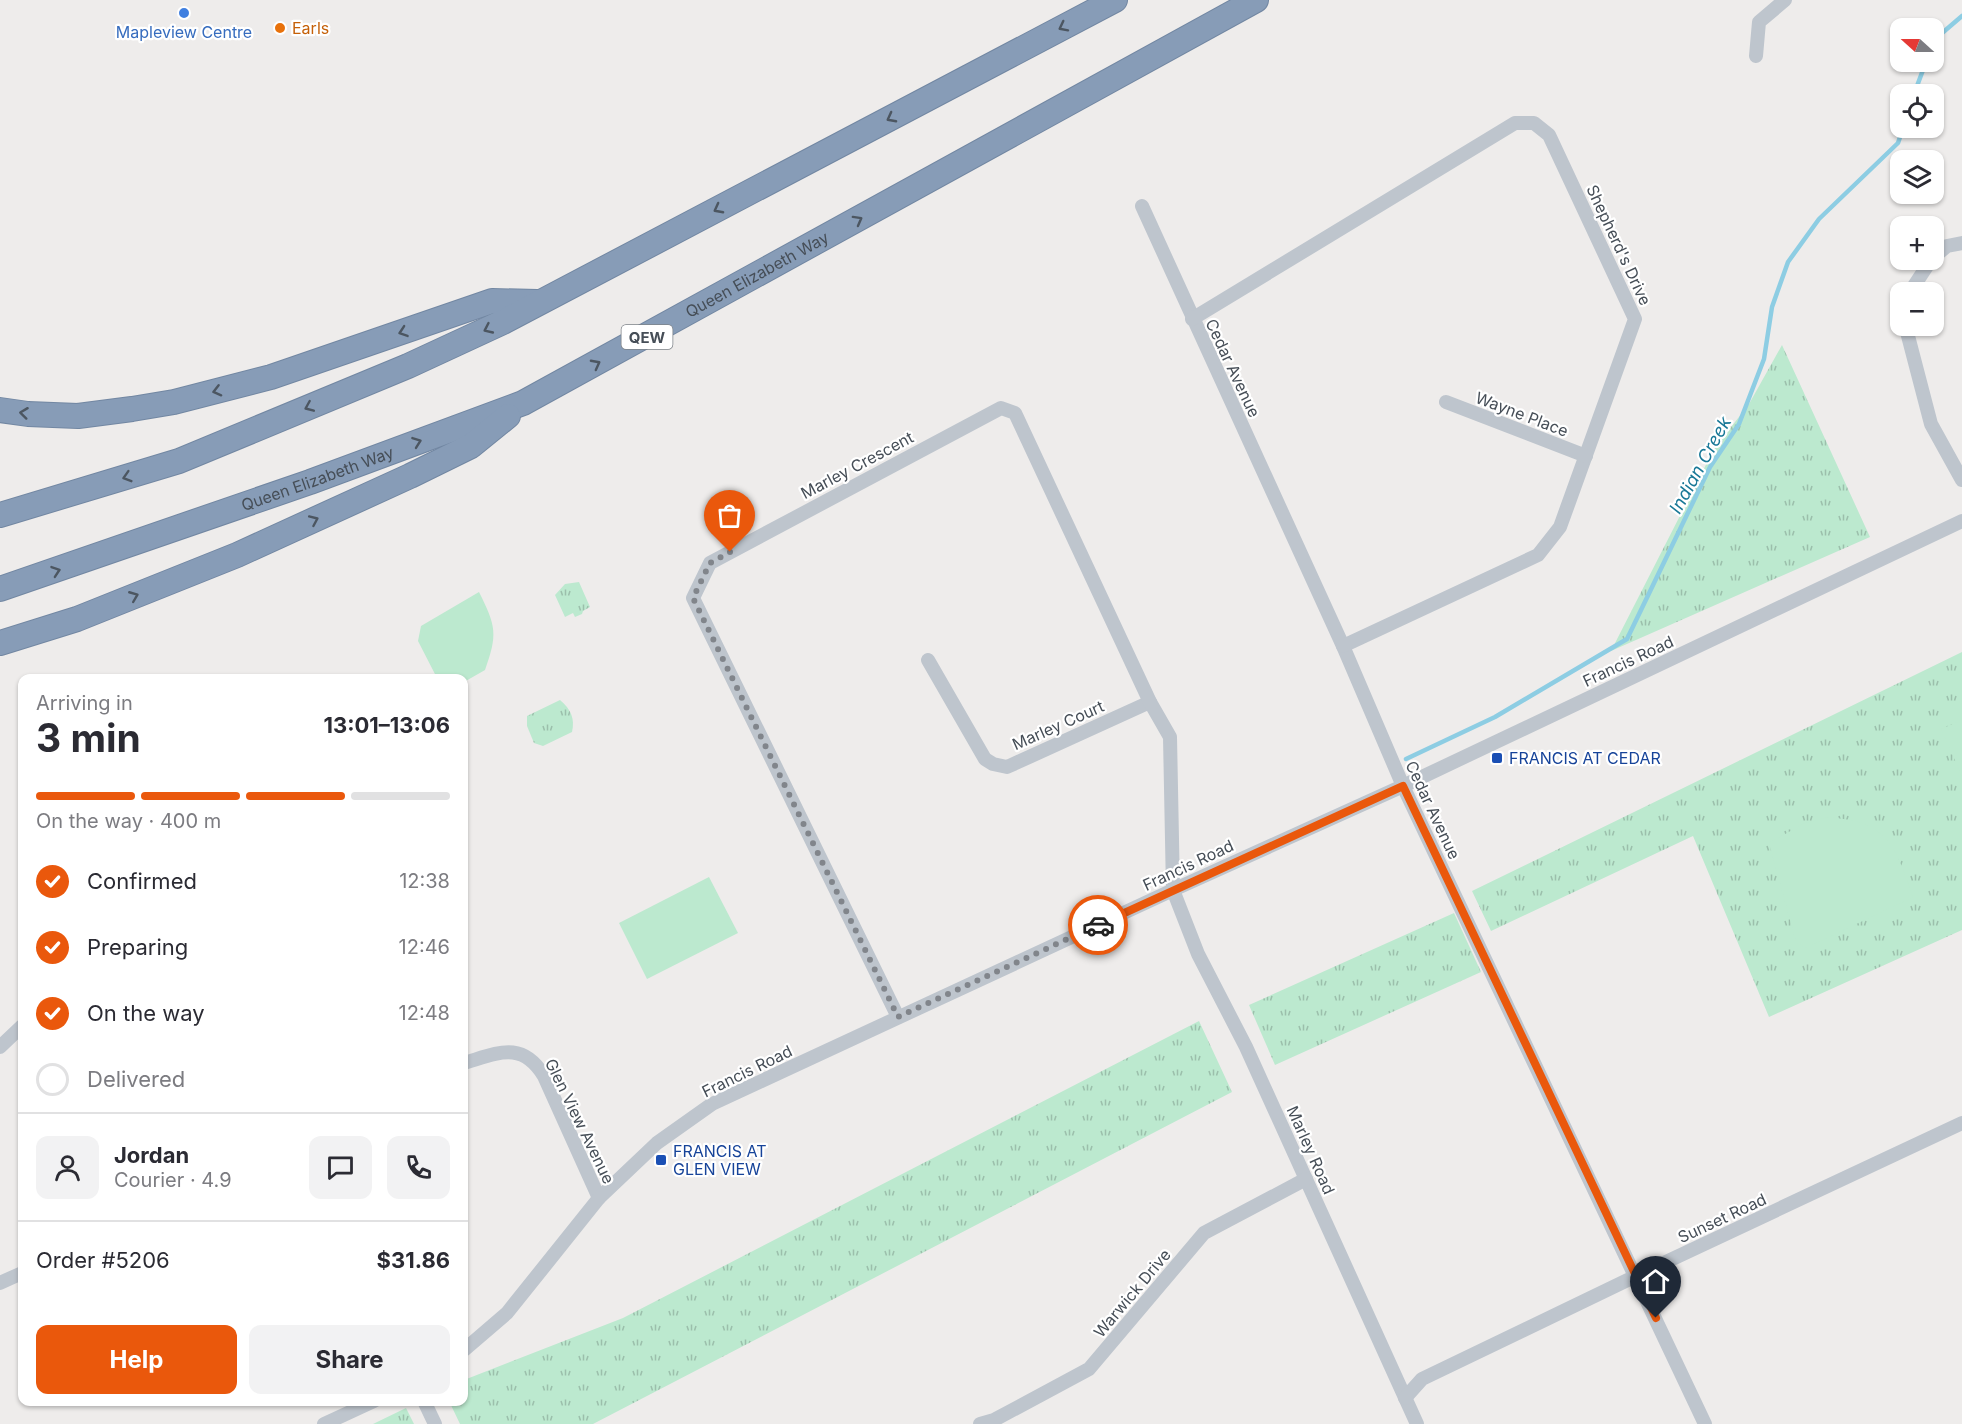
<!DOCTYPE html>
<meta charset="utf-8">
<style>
:root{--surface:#fff;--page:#f2f2f3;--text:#2b2b33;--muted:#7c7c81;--line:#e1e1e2;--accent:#ea580c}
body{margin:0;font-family:Inter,sans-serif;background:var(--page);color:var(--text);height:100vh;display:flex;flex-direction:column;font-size:22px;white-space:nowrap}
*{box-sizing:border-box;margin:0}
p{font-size:20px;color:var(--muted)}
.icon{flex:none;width:33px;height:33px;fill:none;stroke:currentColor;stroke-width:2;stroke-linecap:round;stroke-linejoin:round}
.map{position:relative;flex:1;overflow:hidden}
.details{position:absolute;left:18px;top:674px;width:450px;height:732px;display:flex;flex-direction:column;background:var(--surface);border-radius:12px;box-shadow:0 2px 4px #0004}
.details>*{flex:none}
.needle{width:39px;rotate:291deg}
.tools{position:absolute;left:1890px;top:18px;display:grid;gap:12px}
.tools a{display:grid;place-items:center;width:54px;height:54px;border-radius:12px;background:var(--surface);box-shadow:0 2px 4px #0004;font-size:30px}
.pin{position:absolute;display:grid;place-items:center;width:51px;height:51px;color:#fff;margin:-62px -26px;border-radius:50% 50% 50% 0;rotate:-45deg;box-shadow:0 0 6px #0007}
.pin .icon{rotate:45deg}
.courier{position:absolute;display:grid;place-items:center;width:60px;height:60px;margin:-30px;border:4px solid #ea580c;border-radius:50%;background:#fff;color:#222;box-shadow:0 2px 8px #0007}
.head em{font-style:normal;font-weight:700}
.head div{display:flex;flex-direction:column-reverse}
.head{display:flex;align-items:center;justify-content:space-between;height:102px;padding:0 18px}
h1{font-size:39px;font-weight:700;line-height:45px}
.bar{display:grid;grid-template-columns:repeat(4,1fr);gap:9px 6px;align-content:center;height:72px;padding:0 18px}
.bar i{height:8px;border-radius:4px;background:var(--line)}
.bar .current{background:var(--accent)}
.bar p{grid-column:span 4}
.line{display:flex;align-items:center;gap:15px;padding:0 18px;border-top:2px solid var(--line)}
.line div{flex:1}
.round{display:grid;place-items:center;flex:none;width:63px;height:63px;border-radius:12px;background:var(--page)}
ol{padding:0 18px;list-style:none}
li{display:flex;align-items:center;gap:18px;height:66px}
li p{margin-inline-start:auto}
li .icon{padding:6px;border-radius:50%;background:var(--accent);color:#fff;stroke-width:4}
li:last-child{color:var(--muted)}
li i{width:33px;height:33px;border:3px solid var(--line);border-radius:50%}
.cta{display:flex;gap:12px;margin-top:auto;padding:12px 18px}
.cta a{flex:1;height:69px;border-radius:12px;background:var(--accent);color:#fff;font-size:24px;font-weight:700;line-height:69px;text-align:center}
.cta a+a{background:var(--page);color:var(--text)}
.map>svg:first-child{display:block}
.grass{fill:url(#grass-tufts)}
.garden{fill:#bce9cf}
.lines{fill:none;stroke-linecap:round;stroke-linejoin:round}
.stream{stroke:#8dcde3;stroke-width:4.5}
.motorway-casing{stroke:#7287a2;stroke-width:26}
.minor{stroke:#bec5cd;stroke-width:14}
.motorway{stroke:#879cb7;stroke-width:24}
.oneway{stroke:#4c5661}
.done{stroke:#81858b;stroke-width:6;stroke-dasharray:0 10.8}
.route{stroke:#ea580c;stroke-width:8}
.shop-dot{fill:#3f7fe0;stroke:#fff;stroke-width:2}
.food-dot{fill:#e8710a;stroke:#fff;stroke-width:2}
.transit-dot{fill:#1a4fb4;stroke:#fff;stroke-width:2}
.labels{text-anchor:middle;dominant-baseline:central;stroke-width:4.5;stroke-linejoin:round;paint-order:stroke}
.shield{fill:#fff;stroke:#7e8389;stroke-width:1.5}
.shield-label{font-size:15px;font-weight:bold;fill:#464e57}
.food-label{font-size:16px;fill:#c56008;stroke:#fff;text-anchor:start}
.shop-label{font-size:16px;fill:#366cbe;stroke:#fff}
.street-label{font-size:16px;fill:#464e57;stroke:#fff}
.transit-label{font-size:16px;fill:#164399;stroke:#fff;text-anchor:start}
.water-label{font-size:18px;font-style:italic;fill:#187897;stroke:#fff}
</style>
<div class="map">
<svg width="1962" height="1424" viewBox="0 0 1962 1424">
<defs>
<pattern id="grass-tufts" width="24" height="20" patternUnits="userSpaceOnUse" patternTransform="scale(1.5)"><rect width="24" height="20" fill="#bce9cf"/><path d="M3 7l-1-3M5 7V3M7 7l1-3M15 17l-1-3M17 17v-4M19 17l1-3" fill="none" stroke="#9bbfab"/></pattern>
</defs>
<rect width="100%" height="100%" fill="#eeeceb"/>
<!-- grass -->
<g class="grass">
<polygon points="1782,345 1870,537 1611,651 1714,449 1749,404"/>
<polygon points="579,582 590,607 583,611 582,614 575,617 573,613 565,617 555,595 565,584"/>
<polygon points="1962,652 1962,930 1769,1017 1693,836 1491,931 1472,891"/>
<path d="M560 700C571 709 575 719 572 732L543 746 534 743 527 726V716Z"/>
<polygon points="1454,913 1481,972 1275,1065 1249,1005"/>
<polygon points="1199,1021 1232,1092 593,1424 460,1424 449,1401 464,1401 464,1380 623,1318"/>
<polygon points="406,1408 414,1424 373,1424"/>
</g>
<!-- garden -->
<g class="garden">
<path d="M479 592C496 626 498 634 485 670L464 682V678H437L418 641 421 626Z"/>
<polygon points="1962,720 1962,776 1941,729"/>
<path d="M1827 817C1837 818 1847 819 1856 821 1893 830 1902 866 1913 897L1806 948 1796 942 1769 843 1803 824Z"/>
<polygon points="709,877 738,933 647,979 619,923"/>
</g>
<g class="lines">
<!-- stream -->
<g class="stream">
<polyline points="1934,40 1962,16"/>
<polyline points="1914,94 1926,62"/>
<polyline points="1406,759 1495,717 1627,639 1710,467 1739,424 1764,359 1772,307 1788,262 1819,219 1898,143 1903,128"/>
</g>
<!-- motorway casing -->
<g class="motorway-casing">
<g id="motorway">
<polyline points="0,410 28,414 78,416 132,409 174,402 271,377 492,301 537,302"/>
<polyline points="0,515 179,461 408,366 503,322 1115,0"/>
<path id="s1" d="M0 589 310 482 523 403 1256 0"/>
<polyline points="0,643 77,619 237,555 410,476 471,446 508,416"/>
</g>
</g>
<!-- minor -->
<g class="minor">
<polyline points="1756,56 1759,22 1785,0"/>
<polyline points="1142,206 1343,646 1403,786 1705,1424"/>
<polyline points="1934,257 1947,246 1962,243"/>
<polyline points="1910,292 1931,260"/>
<polyline points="1192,319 1515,123 1534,123 1549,135 1635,319 1560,527 1538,555 1343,646"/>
<polyline points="1907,326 1907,332 1931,424 1962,480"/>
<polyline points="1446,402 1586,456"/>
<polyline points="928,660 985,759 993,764 1007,767 1150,702"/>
<polyline points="898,1017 693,598 710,563 1001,408 1015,413 1150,702 1170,737 1173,890 1198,954 1246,1047 1417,1424"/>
<polyline points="0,1047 22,1026"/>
<path d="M464 1063C498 1053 522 1040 544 1076L599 1198"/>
<polyline points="0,1283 22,1273"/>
<polyline points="464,1350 507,1313 599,1198 657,1143 712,1104 1173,890 1403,786 1962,521"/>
<polyline points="1405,1398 1422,1379 1636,1276 1962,1123"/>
<polyline points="424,1401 435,1424"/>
<polyline points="324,1424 374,1401"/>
<polyline points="980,1424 994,1420 1089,1369 1204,1233 1306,1179"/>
</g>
<!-- motorway -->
<use href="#motorway" class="motorway"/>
</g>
<!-- one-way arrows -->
<defs><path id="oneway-chevron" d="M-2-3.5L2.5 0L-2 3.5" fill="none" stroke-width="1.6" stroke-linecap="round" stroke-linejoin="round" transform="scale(1.5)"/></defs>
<g class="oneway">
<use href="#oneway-chevron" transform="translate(1063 27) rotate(153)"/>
<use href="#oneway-chevron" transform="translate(891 118) rotate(152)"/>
<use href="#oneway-chevron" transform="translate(718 209) rotate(152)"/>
<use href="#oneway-chevron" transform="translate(858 220) rotate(-29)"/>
<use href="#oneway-chevron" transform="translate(488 329) rotate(155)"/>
<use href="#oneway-chevron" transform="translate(403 332) rotate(161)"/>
<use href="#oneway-chevron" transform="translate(596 364) rotate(-28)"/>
<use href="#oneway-chevron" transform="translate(217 391) rotate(166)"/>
<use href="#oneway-chevron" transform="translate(309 407) rotate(157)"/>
<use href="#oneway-chevron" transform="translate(24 413) rotate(-173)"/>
<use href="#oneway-chevron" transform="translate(417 442) rotate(-20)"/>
<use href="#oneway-chevron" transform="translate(127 477) rotate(163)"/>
<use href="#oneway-chevron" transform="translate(314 520) rotate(-24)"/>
<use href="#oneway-chevron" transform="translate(56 571) rotate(-19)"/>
<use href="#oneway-chevron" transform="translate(134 596) rotate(-22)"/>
</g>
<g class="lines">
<!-- done -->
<polyline class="done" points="730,552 710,563 693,598 898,1017 1098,925"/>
<!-- route -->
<polyline class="route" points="1098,925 1403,786 1656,1318"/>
</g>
<!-- markers -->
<circle class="shop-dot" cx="184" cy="13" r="6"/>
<circle class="food-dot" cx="280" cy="28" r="6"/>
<g class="transit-dot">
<rect x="1491" y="752" width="12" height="12" rx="3"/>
<rect x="655" y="1154" width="12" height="12" rx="3"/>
</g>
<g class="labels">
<!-- shield labels -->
<rect class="shield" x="621.5" y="325" width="51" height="24" rx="4.5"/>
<g class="shield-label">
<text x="647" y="337">QEW</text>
</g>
<!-- food labels -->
<g class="food-label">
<text x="292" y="28">Earls</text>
</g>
<!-- shop labels -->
<g class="shop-label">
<text x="184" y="32">Mapleview Centre</text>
</g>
<!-- street labels -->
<g class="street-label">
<text transform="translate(1619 245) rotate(65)">Shepherd's Drive</text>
<text stroke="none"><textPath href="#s1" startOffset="822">Queen Elizabeth Way</textPath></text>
<text transform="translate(1233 368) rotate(65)">Cedar Avenue</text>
<text transform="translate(1522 414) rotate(21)">Wayne Place</text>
<text transform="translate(857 465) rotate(-28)">Marley Crescent</text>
<text stroke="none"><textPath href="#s1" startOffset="336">Queen Elizabeth Way</textPath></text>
<text transform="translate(1628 661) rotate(-25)">Francis Road</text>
<text transform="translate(1058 725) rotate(-24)">Marley Court</text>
<text transform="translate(1433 810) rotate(65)">Cedar Avenue</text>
<text transform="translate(1188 865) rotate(-25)">Francis Road</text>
<text transform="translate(747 1071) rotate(-26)">Francis Road</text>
<text transform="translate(580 1121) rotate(64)">Glen View Avenue</text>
<text transform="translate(1311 1150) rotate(66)">Marley Road</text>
<text transform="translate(1722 1218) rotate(-25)">Sunset Road</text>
<text transform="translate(1132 1293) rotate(-50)">Warwick Drive</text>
</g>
<!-- transit labels -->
<g class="transit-label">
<text x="1509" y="758">FRANCIS AT CEDAR</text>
<text x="673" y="1151">FRANCIS AT<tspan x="673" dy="18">GLEN VIEW</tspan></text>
</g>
<!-- water labels -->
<g class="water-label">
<text transform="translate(1700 465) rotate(-61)">Indian Creek</text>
</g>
</g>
</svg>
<div class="tools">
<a><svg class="needle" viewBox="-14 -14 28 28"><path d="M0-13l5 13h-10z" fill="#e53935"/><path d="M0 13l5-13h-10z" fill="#7c7c81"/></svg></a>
<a><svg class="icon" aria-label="locate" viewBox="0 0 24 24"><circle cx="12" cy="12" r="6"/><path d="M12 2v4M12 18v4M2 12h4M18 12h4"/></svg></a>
<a><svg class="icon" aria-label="layers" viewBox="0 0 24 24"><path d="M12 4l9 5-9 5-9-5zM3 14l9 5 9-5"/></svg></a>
<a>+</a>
<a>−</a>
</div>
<div class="pin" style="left:730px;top:552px;background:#ea580c"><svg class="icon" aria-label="bag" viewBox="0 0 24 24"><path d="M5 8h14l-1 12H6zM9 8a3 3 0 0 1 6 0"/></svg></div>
<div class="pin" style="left:1656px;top:1318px;background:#1f2937"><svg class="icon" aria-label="home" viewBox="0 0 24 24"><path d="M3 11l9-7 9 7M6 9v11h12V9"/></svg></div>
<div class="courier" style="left:1098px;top:925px"><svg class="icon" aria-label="car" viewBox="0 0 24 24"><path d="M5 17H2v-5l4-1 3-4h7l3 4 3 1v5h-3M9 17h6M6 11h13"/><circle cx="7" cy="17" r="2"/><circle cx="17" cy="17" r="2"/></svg></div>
<section class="details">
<div class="head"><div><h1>3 min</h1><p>Arriving in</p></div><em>13:01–13:06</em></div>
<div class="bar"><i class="current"></i><i class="current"></i><i class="current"></i><i></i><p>On the way · 400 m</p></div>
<ol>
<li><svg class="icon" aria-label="check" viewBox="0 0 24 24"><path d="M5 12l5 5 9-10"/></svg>Confirmed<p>12:38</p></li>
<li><svg class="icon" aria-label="check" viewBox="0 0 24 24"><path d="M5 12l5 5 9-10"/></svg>Preparing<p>12:46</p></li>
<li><svg class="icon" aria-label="check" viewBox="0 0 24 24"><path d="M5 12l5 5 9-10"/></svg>On the way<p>12:48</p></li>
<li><i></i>Delivered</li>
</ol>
<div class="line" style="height:108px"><a class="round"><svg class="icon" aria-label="person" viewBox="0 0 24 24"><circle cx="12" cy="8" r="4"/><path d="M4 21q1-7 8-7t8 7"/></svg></a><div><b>Jordan</b><p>Courier · 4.9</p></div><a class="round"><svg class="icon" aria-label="chat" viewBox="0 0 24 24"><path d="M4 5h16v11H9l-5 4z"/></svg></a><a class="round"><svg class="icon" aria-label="phone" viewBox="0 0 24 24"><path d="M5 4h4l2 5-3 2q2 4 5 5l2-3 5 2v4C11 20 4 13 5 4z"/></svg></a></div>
<div class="line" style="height:78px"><div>Order #5206</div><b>$31.86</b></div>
<div class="cta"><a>Help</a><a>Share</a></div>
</section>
</div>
